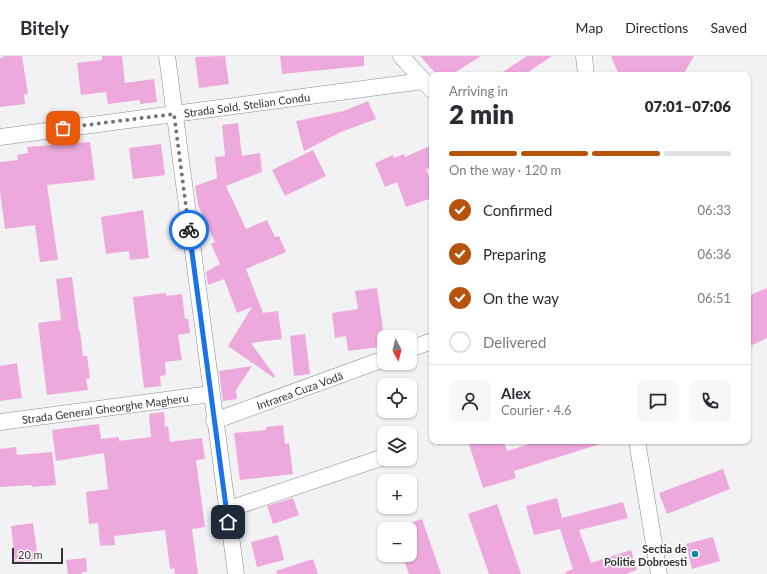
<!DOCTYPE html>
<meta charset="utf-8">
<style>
:root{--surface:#fff;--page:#f7f7f7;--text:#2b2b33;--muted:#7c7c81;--line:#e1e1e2;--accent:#b45309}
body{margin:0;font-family:Lato,sans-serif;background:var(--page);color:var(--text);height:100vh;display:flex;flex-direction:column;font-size:15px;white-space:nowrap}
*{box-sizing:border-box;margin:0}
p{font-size:13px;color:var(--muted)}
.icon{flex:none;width:22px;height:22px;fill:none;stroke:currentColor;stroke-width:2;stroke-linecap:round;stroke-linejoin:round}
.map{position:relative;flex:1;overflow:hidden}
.sheet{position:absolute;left:429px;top:16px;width:322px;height:372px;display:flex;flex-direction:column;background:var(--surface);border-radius:8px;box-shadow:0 1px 3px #0004}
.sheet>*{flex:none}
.needle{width:26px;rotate:173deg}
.buttons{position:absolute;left:377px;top:274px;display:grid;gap:8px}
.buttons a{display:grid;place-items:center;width:40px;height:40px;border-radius:8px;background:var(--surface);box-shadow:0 1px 3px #0004;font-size:20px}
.scale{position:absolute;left:12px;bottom:10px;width:51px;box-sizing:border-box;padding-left:4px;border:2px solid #323233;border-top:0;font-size:11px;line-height:14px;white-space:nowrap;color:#323233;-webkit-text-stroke:3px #fff;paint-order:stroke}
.pin{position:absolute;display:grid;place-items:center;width:34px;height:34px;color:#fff;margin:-17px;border-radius:8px;box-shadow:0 2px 6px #0006}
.courier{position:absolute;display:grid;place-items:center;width:40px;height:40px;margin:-20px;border:3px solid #1a73e8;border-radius:50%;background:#fff;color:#222;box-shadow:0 1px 5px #0007}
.overview em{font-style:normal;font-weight:800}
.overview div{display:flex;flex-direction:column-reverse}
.overview{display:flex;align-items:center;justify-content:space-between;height:68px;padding:0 20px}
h1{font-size:26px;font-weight:800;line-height:30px}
.bar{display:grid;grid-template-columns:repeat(4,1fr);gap:6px 4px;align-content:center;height:48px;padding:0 20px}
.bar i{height:5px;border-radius:3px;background:var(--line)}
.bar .active{background:var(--accent)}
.bar p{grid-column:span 4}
.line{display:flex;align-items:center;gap:10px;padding:0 20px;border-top:1px solid var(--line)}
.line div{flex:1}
.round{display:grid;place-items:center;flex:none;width:42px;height:42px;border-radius:8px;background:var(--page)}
ol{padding:0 20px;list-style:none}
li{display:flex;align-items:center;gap:12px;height:44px}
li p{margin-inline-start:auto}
li .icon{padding:4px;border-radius:50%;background:var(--accent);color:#fff;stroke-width:4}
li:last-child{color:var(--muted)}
li i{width:22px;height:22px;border:2px solid var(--line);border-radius:50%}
header{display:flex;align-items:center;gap:24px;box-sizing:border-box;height:56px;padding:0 20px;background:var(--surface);border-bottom:1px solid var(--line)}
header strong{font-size:19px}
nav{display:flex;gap:22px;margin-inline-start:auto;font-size:14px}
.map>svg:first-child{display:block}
.building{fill:#eda9dc}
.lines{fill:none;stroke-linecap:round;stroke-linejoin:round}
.minor-casing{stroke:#8b8a8d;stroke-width:17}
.minor{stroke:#fff;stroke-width:16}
.done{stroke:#757577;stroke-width:4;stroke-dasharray:0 7.2}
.route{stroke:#1a73e8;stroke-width:5}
.poi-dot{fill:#0e87ab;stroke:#fff;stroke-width:1.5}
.labels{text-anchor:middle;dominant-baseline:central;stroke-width:3;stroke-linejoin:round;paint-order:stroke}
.street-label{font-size:11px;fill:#323233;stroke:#fff}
.poi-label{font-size:11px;font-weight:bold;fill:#323233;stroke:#fff;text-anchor:end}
</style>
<header>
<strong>Bitely</strong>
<nav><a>Map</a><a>Directions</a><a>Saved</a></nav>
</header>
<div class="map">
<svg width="767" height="518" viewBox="0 0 767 518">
<rect width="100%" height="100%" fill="#f2f2f4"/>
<!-- building -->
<g class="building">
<polygon points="3,0 22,0 28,38 24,38 25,48 0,51 0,2 3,2"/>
<polygon points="102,0 122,0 125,27 154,23 157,46 140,48 140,44 108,48 106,36 81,39 77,7 102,4"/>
<polygon points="225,0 229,28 199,32 195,1"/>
<polygon points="280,0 364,0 364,10 282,18"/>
<polygon points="420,0 481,0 451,19 437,19"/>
<polygon points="527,0 552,0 524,19 498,19"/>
<polygon points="611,0 694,0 683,19 619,19"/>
<polygon points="368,45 376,63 341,76 304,95 296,65 344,55"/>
<polygon points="238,67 242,100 260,97 262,116 226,130 246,173 267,164 275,181 279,180 286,196 246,213 263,257 278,255 282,283 251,287 275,320 274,322 228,290 252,251 237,257 224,223 208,229 206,216 220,208 211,188 215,186 198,149 195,130 217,122 215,101 225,100 222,69"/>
<polygon points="90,86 95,124 47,129 58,204 40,206 35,169 5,173 0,135 0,106 18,104 17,99 28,97 27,91"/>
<polygon points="161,88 165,119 133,123 129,92"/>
<polygon points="432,89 432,111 426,113 432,130 432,142 406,151 397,126 385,131 375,107 393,99 394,102 404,98 405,101"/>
<polygon points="313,94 326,120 285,140 272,114"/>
<polygon points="143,154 149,202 130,204 129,195 106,198 101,161"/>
<polygon points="72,221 79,275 80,275 83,300 87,300 90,322 86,323 88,334 47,339 38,267 61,264 56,223"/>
<polygon points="377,232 384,280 378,281 380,291 348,295 346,280 335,282 332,257 358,253 355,235"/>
<polygon points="767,232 767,282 748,291 748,240"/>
<polygon points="166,237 166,240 182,238 185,263 188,263 190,277 178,279 182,304 165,306 166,319 160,320 161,330 144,332 133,241"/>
<polygon points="305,278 310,318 294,320 290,280"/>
<polygon points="17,307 22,342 0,345 0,310"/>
<polygon points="252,310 236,334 237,343 223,345 219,315"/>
<polygon points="164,356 165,371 168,370 170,386 202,382 205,403 196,404 205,471 192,473 198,518 175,518 174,512 170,513 165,474 114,480 115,489 100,490 98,467 89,468 86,436 108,433 104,397 56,405 52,374 99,368 101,383 119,381 119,385 151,381 149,358"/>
<polygon points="283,369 285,388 289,387 293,418 240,424 234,377 266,374 266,371"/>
<polygon points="468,385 504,385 507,395 539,385 600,385 600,388 514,415 516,422 483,432"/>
<polygon points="16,391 17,399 52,396 56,429 32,431 32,429 0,431 0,393"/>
<polygon points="723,413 730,433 667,458 659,437"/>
<polygon points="293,442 299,459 273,468 267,450"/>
<polygon points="557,442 562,462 623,446 628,462 579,474 591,507 631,494 637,514 626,518 566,518 565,516 573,513 560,473 534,479 526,450"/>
<polygon points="497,448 517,506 521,518 489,518 468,458"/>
<polygon points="422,463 441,518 409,518 402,499 410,499 410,467"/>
<polygon points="33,467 38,504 15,506 11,470"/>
<polygon points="278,479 284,504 257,511 251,486"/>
<polygon points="713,481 720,505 692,513 686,488"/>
<polygon points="86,502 87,516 82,516 82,518 68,518 66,504"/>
<polygon points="313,503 318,518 277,518 276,515"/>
</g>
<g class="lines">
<!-- minor casing -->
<g class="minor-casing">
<g id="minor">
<polyline points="167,0 236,518"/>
<polyline points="401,0 432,34"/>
<polyline points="584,0 586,19"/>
<path id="s1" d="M0 81 423 25"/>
<polyline points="410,293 432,285"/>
<path id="s2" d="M214 365 384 303"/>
<path id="s3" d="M0 366 211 338"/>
<polyline points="637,385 659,518"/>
<polyline points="226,454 384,401"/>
</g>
</g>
<!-- minor -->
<use href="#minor" class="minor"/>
</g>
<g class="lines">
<!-- done -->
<polyline class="done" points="63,72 174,58 189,174"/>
<!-- route -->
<polyline class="route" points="189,174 228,466"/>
</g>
<!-- markers -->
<circle class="poi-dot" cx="695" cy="498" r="4"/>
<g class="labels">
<!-- street labels -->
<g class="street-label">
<text stroke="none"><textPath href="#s1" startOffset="249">Strada Sold. Stelian Condu</textPath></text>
<text stroke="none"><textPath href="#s2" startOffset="91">Intrarea Cuza Vodă</textPath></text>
<text stroke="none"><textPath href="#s3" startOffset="106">Strada General Gheorghe Magheru</textPath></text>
</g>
<!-- poi labels -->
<g class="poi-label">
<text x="687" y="492">Sectia de<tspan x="687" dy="13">Politie Dobroesti</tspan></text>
</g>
</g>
</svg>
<div class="buttons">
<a><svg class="needle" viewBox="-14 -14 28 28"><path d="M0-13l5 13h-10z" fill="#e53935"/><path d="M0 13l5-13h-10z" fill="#7c7c81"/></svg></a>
<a><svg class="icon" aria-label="locate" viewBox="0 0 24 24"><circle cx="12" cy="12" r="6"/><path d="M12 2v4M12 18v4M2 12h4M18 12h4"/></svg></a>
<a><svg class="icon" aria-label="layers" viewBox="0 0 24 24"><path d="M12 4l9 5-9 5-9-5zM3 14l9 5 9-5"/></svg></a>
<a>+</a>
<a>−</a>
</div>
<div class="scale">20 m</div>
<div class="pin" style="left:63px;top:72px;background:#ea580c"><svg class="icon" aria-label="bag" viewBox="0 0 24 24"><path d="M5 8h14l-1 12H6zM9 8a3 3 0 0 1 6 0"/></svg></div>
<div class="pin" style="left:228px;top:466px;background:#1f2937"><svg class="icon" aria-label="home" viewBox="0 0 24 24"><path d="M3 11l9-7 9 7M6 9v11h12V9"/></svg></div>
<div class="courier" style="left:189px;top:174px"><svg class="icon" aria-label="bike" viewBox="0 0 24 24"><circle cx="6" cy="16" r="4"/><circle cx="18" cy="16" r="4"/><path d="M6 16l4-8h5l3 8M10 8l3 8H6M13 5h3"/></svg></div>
<section class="sheet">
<div class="overview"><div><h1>2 min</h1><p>Arriving in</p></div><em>07:01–07:06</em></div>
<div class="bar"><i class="active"></i><i class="active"></i><i class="active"></i><i></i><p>On the way · 120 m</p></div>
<ol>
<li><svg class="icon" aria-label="check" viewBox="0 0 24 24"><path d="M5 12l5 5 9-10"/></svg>Confirmed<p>06:33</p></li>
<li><svg class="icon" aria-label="check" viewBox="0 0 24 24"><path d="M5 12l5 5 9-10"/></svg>Preparing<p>06:36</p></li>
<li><svg class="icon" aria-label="check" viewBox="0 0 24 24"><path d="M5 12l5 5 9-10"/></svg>On the way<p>06:51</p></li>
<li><i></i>Delivered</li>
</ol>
<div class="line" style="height:72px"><a class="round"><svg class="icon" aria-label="person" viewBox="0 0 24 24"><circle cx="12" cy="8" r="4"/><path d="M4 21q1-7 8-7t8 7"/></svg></a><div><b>Alex</b><p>Courier · 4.6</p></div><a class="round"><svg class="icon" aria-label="chat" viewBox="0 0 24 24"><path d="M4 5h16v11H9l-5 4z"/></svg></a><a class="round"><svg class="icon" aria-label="phone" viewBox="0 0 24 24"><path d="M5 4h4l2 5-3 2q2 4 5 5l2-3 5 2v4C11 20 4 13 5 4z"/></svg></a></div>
</section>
</div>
